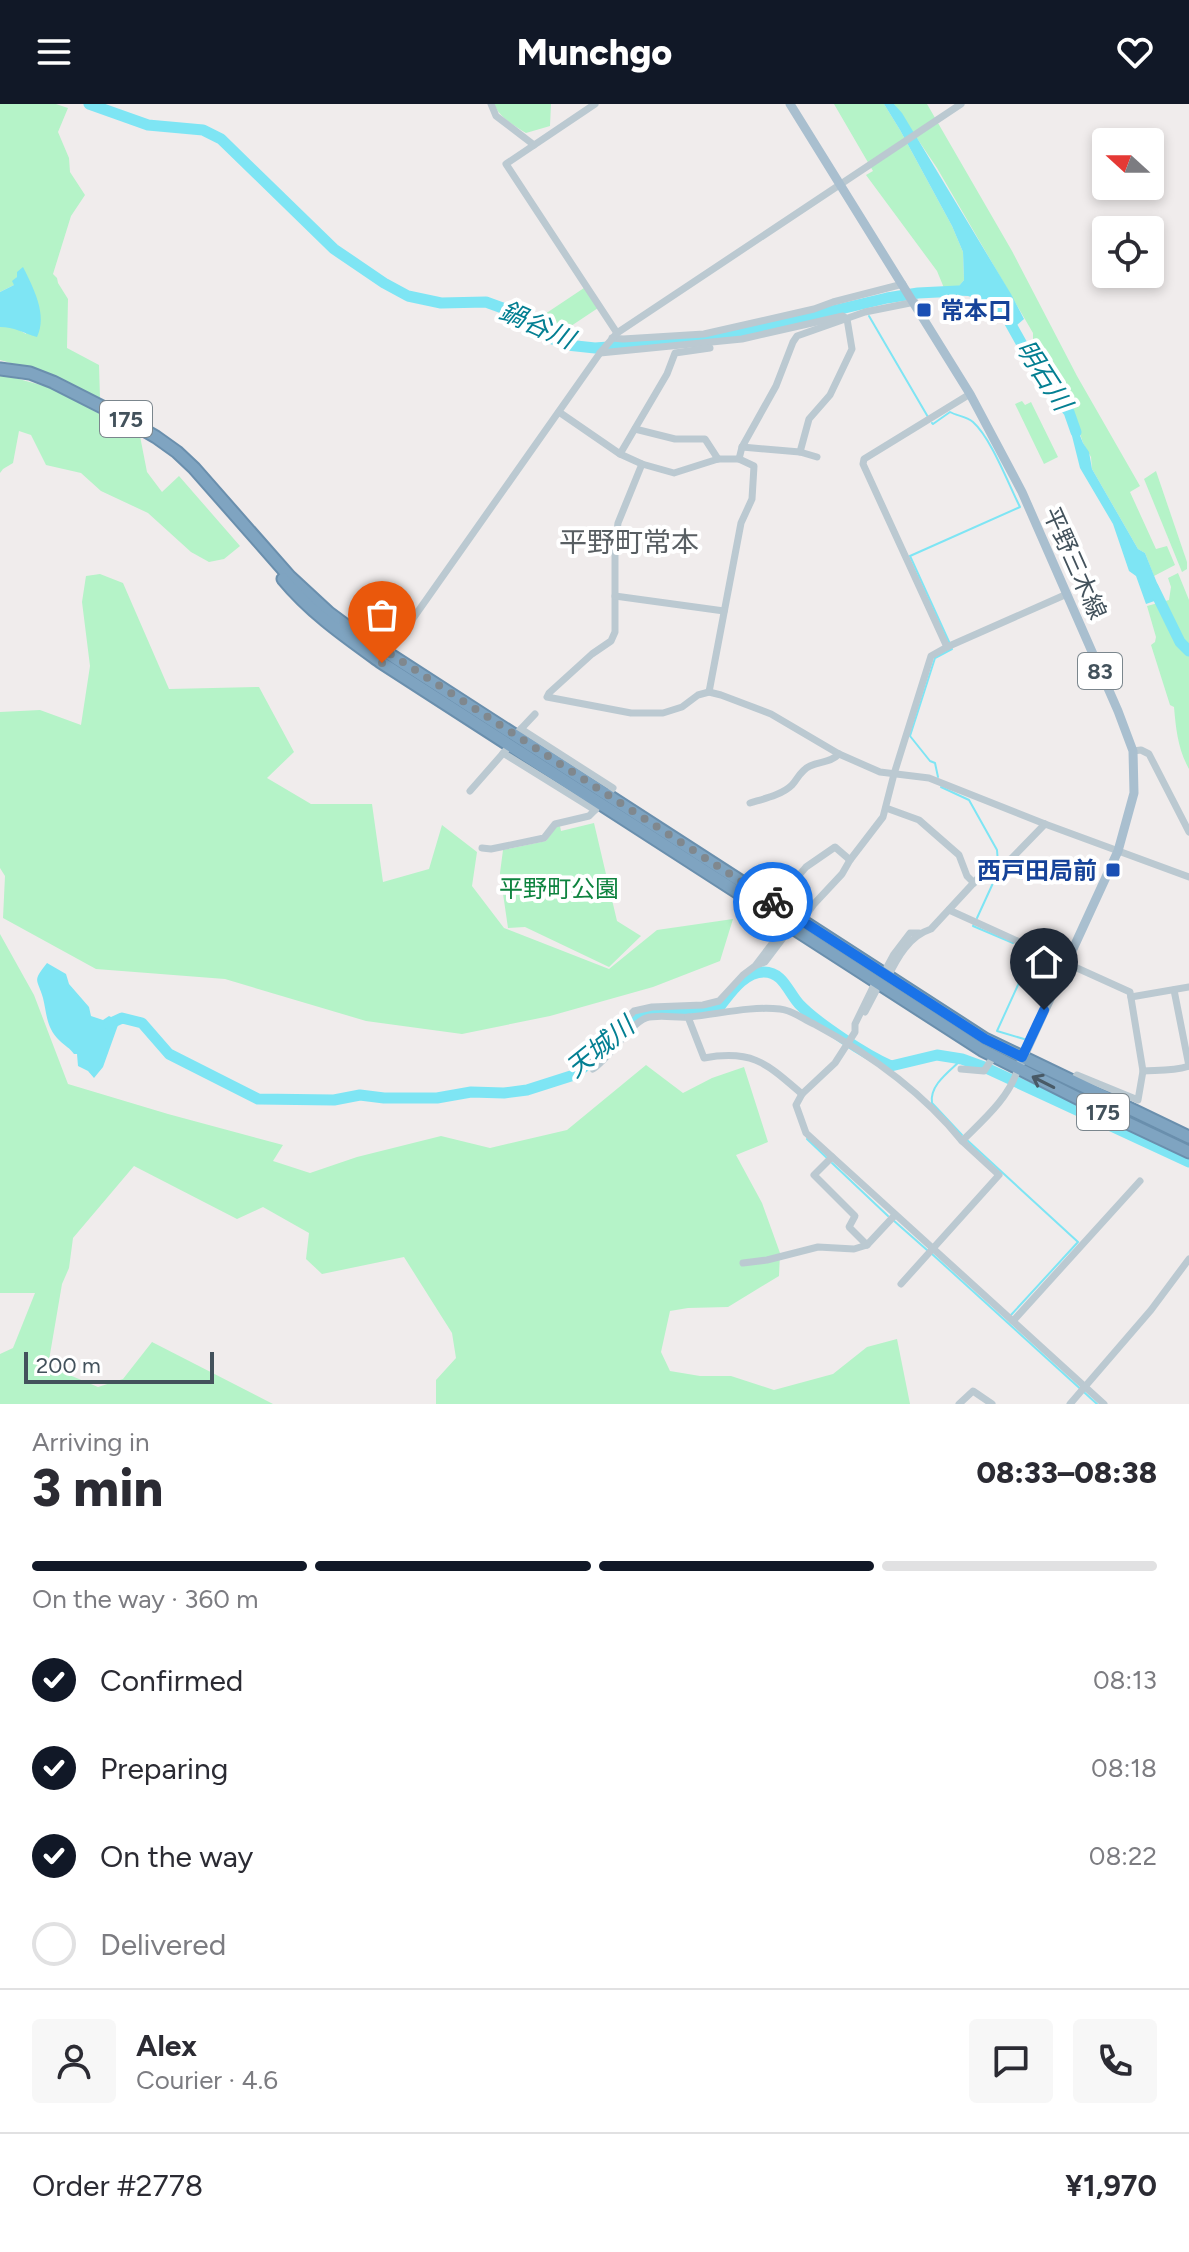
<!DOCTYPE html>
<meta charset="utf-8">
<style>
:root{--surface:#fff;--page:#f7f7f7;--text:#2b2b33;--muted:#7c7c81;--line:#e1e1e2;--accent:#111827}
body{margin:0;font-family:Figtree,"Noto Sans JP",sans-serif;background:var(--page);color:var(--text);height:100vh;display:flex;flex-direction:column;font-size:30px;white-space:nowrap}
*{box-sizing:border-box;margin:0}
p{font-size:26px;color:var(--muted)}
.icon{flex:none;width:44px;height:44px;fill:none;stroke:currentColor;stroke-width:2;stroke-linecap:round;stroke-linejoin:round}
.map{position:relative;height:1300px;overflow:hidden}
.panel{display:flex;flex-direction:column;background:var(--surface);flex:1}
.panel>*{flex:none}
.needle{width:52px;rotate:291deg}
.fabs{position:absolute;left:1092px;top:24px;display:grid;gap:16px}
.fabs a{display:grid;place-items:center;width:72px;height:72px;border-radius:8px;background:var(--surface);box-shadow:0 4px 12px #0003;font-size:40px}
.scale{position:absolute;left:24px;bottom:20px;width:190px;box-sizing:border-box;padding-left:8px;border:4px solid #43525c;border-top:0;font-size:22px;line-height:28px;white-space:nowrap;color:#43525c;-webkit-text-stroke:6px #fff;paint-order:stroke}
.pin{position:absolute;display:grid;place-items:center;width:68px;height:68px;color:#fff;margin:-82px -34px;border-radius:50% 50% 50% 0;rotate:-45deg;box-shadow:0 0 8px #0007}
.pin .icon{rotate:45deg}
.courier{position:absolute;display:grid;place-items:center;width:80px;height:80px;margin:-40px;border:6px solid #1a73e8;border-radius:50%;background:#fff;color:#222;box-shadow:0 2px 10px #0007}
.head em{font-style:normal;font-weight:800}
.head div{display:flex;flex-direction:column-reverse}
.head{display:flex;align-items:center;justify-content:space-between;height:136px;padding:0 32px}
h1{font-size:52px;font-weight:800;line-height:60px}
.bar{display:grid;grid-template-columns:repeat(4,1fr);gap:12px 8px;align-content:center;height:96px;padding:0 32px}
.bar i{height:10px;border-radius:6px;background:var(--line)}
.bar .current{background:var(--accent)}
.bar p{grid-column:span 4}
.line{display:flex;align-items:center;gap:20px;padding:0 32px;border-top:2px solid var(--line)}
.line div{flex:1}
.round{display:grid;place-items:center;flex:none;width:84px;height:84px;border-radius:8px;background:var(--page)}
ol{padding:0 32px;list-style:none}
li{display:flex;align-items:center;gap:24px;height:88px}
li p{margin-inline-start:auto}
li .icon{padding:8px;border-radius:50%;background:var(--accent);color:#fff;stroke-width:4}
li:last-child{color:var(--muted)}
li i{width:44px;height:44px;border:4px solid var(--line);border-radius:50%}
header{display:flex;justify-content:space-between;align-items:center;height:104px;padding:0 32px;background:var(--accent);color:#fff;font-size:36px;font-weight:800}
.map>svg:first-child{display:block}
.green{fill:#b5f3c8}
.water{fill:#7ee5f4}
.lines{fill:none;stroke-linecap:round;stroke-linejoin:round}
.stream{stroke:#7ee5f4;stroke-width:2}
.river{stroke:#7ee5f4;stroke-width:11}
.highway-casing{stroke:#6a8fad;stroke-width:15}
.minor{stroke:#bbc9d1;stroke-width:7}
.major{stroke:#a9bfcf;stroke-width:9}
.highway{stroke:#7fa4c1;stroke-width:11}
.oneway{stroke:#495a66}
.done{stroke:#80888e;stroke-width:8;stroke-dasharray:0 14.4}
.route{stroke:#1a73e8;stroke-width:10}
.transit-dot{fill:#1a4fb4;stroke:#fff;stroke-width:3}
.labels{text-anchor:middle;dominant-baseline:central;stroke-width:8;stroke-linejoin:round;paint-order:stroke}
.shield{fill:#fff;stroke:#7b868d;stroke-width:2}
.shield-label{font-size:22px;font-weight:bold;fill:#43525c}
.transit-label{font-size:24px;font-weight:bold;fill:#164399;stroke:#fff;text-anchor:start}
.street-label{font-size:24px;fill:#43525c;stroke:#fff}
.park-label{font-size:24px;fill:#0e833f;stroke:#fff}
.water-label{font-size:26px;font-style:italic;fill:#037f92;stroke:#fff}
.quarter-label{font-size:28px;fill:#585e62;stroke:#fff}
</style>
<header><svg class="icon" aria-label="menu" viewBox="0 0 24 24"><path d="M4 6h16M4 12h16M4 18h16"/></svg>Munchgo<svg class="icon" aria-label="heart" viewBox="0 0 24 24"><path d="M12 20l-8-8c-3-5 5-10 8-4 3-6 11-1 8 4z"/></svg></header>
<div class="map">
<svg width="1189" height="1300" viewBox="0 0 1189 1300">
<rect width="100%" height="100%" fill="#f0ecec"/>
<!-- green -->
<g class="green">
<polygon points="0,0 56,0 68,4 58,28 69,54 70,68 85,91 71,112 53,170 57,174 58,179 68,195 67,244 99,261 100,294 46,269 0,256 0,223 14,223 26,230 17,173 14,181 0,188"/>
<path d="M494 0H551L550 22 526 29C513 21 500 14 494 0Z"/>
<polygon points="834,0 884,0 900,26 952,122 963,148 964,176 958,183 944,184 937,167 866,71 873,67"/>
<polygon points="894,0 927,0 1012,147 1077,272 1140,382 1130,388 1156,445 1167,442 1175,461 1154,472 1145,449 1138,445 1092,365 1091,353 1083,339 1070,299 1040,262 1033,247 1033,229 937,64"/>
<polygon points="584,184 598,204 559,230 533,218"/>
<polygon points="0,270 52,284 140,332 147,368 162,388 179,372 240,442 224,455 209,458 191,448 148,409 101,387 81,369 46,361 31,331 19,327 13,359 3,365 0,369"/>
<polygon points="1022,297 1025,301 1031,298 1058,353 1044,360 1015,300"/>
<polygon points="1156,367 1187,458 1187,465 1182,468 1144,375"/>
<path d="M1178 469 1189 496V665C1178 645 1176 626 1174 603L1170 601 1151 541 1155 538 1156 533 1147 502 1169 496 1171 483 1168 474Z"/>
<polygon points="100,470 123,479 169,585 259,583 294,648 267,674 311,700 372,700 383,778 429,765 442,721 477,748 472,782 504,824 609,865 657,826 733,815 720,857 653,883 550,912 462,930 366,917 225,875 96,865 3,814 5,772 0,764 0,608 40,606 81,621 90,562 82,498 86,472"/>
<polygon points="594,719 617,817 641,832 609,863 525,823 508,824 500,769 503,746 546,737 556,723 560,722 561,727"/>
<polygon points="0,830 34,891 68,980 168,1010 283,1041 273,1057 310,1069 357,1053 441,1032 490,1044 567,1026 646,961 683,989 712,974 744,963 768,1038 736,1051 762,1099 780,1149 779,1172 728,1203 688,1204 670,1207 661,1248 670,1267 700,1272 731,1272 774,1286 833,1270 867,1243 897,1235 910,1300 436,1300 436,1276 456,1254 452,1229 404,1153 322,1170 306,1155 309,1129 263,1103 237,1115 134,1062 73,1134 69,1164 62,1180 48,1262 98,1283 123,1275 152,1238 273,1300 0,1300 0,1250 13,1244 35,1189 0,1189"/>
</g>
<!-- water -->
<g class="water">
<polygon points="884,0 894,0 902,9 1011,190 1024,215 1017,221 1013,230 986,198 968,192 944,191 944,184 958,183 964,176 963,148 952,122 900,26"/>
<path d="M23 163C33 183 48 211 37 233 23 229 14 223 0 223V188L14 181 12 177 17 173V168Z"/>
<polygon points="1073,314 1083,339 1089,348 1092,365 1138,445 1145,449 1163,494 1146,500 1136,472 1129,467 1113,420 1080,364 1068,316"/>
<path d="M47 859 66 870 69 880 89 903 91 912 103 916 109 912 115 915 121 909 122 910 103 963 94 974 88 967 78 962 77 950H74C70 944 65 942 60 937 46 924 47 910 43 894 37 874 32 878 47 859Z"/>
</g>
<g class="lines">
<!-- stream -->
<g class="stream">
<polyline points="869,212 928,313"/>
<path d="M932 319 933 320 950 308C957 312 966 312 973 318 991 334 1008 379 1020 403L910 452 950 540"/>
<polyline points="938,673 935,659 930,657 910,632 935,554 952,545"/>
<polyline points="941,683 969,696 997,746 998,759"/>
<polyline points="977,814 999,766"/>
<polyline points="974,820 973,822 1013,839"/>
<polyline points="1024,935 997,927 1033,848"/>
<path d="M962 955C950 967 929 981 932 999L962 1031"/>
<polyline points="807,1035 827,1054"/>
<polyline points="967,1036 1078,1138 1011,1211"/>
<polyline points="832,1059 888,1112"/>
<polyline points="893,1116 927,1146"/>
<polyline points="932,1150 1097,1300"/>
</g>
<!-- river -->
<g class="river">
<polyline points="89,0 148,21 203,26 221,35 334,145 384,179 408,192 441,199 486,198 508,206 545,232 567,241 595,244 688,237 735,230 887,194 918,189 958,187"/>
<polyline points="1009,217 1028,251 1049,284 1069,308 1076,328"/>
<polyline points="1153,483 1180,538 1189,547"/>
<path d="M109 920 122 914 142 919 169 950 258 995 334 996 360 991 384 994H437L471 988 504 989 527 986 574 971 609 943 637 912 647 909 685 908 721 901C732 887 745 868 764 868 783 868 788 888 799 900 817 919 866 951 891 962L937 951 962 955 984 963 1189 1058"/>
</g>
<!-- highway casing -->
<g class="highway-casing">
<g id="highway">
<polyline points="0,265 30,269 53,278 118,311 156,333 177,348 194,364 289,472 329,509 352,526 985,935 1189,1033"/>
<path d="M283 475C311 509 346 533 382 559L982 946 1119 1015 1189 1048"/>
</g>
</g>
<!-- minor -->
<g class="minor">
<polyline points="491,0 496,12 534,41"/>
<polyline points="595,0 506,60 617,229"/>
<polyline points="612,234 623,235 704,230 814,205 833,198 903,180"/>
<polyline points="600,249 742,235 843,212 847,215 852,245 830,291 809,315 800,348"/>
<polyline points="559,308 620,350 642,360 674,369 718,355 739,355 754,362 752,395 741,419 709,588"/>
<polyline points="635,325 675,335 705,335 718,355"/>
<polyline points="742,343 800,348 817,353"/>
<polyline points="620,350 667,270 675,249 710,244"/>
<polyline points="739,355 742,343 776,282 793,238 797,232 865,208 915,198"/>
<polyline points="642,360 618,419 615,442 615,528 611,537 592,550 549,589 547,593 631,609 663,609 682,603 698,591 709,588 721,591 771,610 839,650 880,668 929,674 1045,720 1189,773"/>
<polyline points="615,492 724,507"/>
<polyline points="947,543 863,360 864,355 970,290"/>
<polyline points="388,550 600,249 617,229 961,0"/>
<polyline points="521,625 613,684 607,692"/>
<polyline points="519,627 535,610"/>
<polyline points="1133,647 1141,646 1149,650 1189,728"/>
<polyline points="503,649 595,706 596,705"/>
<polyline points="470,687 506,646"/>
<path d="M750 699C763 695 782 691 792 681 798 674 801 666 810 662 821 657 830 659 839 650"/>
<polyline points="886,704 919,716 959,751 967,772 974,779"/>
<polyline points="482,744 491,745 544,734 555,720 589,712 595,706"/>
<polyline points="762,791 766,786 778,784 800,770 806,763 835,743 850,756"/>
<polyline points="949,806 1130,888 1143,967 1138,996 1077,971 1073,976"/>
<polyline points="802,817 814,800 842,770 850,756 883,713 894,670 931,552 947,543 1067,490"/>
<path d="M787 820 755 862 743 871 719 897 703 901 652 903 634 907 586 956 593 965C610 953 630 920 646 914 659 910 675 914 689 913 720 910 749 902 780 905 792 906 803 915 814 920 868 949 923 989 962 1037"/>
<polyline points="757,861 765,858 787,829"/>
<polyline points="887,863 894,850 910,829 919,829"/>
<path d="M888 873C897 854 909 832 931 825L980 772 1012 754 1045 720"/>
<polyline points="876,877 855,920 855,928 835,959 802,990 796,1001 806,1029 1104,1300"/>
<polyline points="1174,886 1189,962"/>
<polyline points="1131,893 1189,883"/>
<polyline points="865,908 876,887"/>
<path d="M688 913 704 954C753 945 767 960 802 990"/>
<polyline points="961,965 984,967 994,952"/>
<path d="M1143 967C1160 966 1173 967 1189 962"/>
<polyline points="832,1053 814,1071 855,1112 849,1123 867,1141"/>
<polyline points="743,1159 767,1156 818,1143 854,1145 867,1141 895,1111"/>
<path d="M901 1180 999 1071 962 1037C984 1015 1008 995 1018 965"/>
<polyline points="1013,1217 1140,1077"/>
<polyline points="959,1300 973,1287 992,1300"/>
<polyline points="1070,1300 1151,1206 1189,1155"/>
</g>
<!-- major -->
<polyline class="major" points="790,0 970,290 1022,388 1118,607 1133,647 1134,689 1118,747 1021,958"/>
<!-- highway -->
<use href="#highway" class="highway"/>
</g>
<!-- one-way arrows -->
<defs><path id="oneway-shaft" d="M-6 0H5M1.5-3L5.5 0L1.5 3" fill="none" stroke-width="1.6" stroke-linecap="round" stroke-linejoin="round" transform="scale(2)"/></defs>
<use class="oneway" href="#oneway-shaft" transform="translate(1043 978) rotate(-153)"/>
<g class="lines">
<!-- done -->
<polyline class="done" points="382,559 389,549 773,798"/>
<!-- route -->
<polyline class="route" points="773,798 985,935 1022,953 1044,906"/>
</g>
<!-- markers -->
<g class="transit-dot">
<rect x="916" y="198" width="16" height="16" rx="4"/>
<rect x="1105" y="758" width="16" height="16" rx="4"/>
</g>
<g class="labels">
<!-- shield labels -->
<g class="shield">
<rect x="100" y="297" width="52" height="36" rx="6"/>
<rect x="1078" y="549" width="44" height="36" rx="6"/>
<rect x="1077" y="990" width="52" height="36" rx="6"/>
</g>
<g class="shield-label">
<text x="126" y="315">175</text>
<text x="1100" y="567">83</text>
<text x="1103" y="1008">175</text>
</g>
<!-- transit labels -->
<g class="transit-label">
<text x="940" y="206">常本口</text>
<text x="1097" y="766" text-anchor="end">西戸田局前</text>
</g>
<!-- street labels -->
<g class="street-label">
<text transform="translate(1075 459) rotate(66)">平野三木線</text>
</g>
<!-- park labels -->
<g class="park-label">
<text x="559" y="784">平野町公園</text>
</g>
<!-- water labels -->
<g class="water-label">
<text transform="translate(537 221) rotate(24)">鍋谷川</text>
<text transform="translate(1044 271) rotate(57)">明石川</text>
<text transform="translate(600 943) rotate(-39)">天城川</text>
</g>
<!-- quarter labels -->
<g class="quarter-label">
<text x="629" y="438">平野町常本</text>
</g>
</g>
</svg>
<div class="fabs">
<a><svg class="needle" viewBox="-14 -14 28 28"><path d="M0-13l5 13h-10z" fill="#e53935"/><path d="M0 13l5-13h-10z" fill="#7c7c81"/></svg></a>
<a><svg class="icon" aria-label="locate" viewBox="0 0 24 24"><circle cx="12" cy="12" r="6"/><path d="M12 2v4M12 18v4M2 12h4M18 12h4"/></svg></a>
</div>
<div class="scale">200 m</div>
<div class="pin" style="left:382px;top:559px;background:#ea580c"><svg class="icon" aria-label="bag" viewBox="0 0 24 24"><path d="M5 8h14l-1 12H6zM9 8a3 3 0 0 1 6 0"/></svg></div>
<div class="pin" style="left:1044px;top:906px;background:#1f2937"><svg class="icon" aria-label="home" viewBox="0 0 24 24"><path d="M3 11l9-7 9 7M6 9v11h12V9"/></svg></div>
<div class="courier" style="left:773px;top:798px"><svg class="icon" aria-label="bike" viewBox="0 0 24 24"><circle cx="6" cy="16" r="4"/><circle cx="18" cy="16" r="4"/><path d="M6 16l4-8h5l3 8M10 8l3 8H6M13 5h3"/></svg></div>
</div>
<section class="panel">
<div class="head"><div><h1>3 min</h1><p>Arriving in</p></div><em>08:33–08:38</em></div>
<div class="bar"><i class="current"></i><i class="current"></i><i class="current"></i><i></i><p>On the way · 360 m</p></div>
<ol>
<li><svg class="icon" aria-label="check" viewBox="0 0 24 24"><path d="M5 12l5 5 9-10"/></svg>Confirmed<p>08:13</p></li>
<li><svg class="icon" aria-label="check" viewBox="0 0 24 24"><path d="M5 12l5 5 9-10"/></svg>Preparing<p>08:18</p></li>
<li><svg class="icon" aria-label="check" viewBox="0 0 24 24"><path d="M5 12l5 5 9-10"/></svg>On the way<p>08:22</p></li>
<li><i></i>Delivered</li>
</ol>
<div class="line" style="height:144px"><a class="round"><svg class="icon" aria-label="person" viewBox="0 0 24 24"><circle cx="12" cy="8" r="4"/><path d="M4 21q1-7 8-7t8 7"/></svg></a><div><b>Alex</b><p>Courier · 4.6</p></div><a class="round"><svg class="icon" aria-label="chat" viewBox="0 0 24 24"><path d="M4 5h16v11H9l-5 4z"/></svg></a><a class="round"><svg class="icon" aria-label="phone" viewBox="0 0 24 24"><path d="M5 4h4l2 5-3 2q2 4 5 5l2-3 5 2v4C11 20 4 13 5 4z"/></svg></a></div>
<div class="line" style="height:104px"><div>Order #2778</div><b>¥1,970</b></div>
</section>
